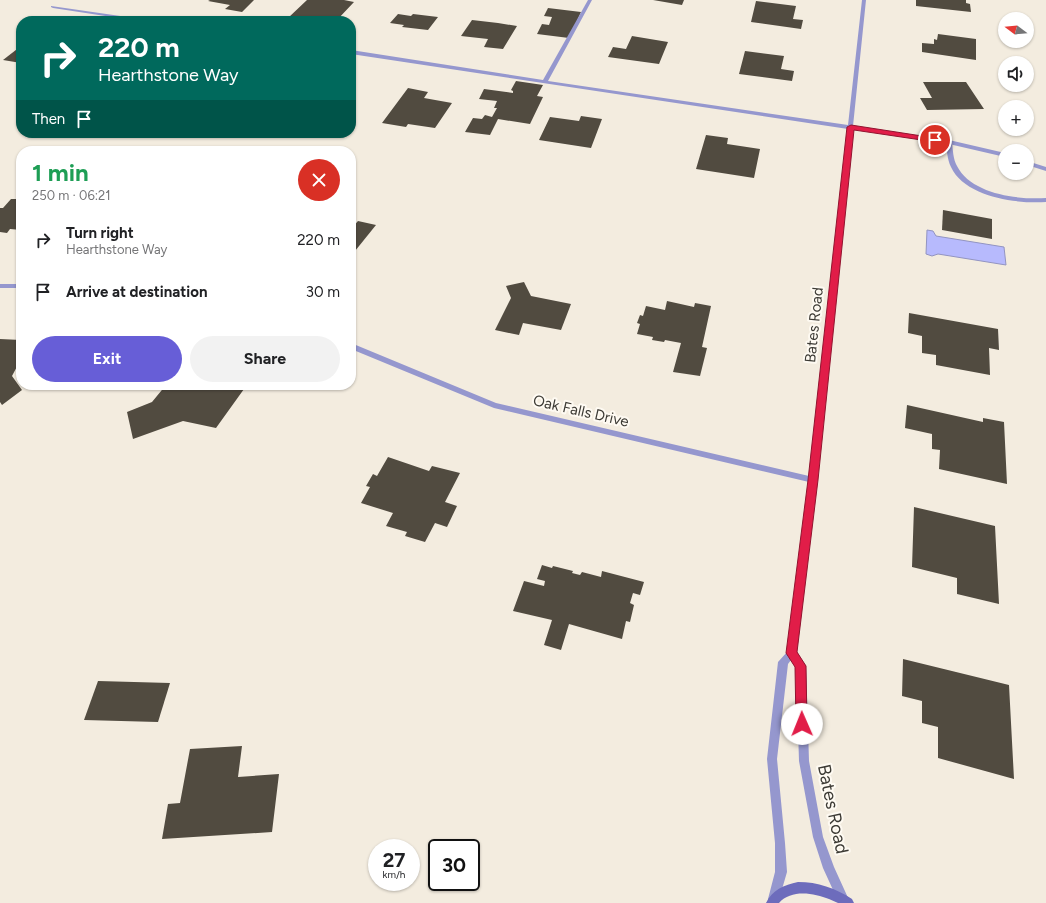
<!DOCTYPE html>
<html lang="en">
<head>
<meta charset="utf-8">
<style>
	:root { --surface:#fff; --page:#f2f2f2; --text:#202124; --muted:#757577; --accent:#675ed7 }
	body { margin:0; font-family:Figtree,sans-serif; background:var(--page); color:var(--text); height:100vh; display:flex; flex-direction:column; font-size:15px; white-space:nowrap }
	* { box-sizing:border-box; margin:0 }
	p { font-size:13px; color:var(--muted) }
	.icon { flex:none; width:22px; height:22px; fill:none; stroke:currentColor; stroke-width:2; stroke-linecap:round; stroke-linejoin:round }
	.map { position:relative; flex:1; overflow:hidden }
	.drawer { position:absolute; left:16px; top:146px; width:340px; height:244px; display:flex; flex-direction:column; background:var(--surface); border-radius:16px; box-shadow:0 1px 3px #0004 }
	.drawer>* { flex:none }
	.top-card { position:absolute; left:16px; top:16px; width:340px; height:122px; border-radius:16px; box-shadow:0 1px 3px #0004; background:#00695c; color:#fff; overflow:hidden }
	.needle { width:26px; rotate:286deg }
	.fabs { position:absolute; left:998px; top:12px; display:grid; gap:8px }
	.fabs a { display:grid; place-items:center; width:36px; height:36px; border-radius:50%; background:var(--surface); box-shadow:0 1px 3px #0004; font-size:20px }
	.speed { position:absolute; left:368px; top:839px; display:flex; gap:8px; font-size:20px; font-weight:700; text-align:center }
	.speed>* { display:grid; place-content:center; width:52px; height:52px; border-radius:50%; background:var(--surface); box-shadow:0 1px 3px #0004; line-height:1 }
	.speed small { font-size:10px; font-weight:400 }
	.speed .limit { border:2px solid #111; border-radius:6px; background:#fff; color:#111 }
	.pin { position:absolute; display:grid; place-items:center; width:34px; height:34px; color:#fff; margin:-17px; border:2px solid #fff; border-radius:50%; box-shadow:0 1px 4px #0007 }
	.me { position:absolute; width:44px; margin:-22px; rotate:359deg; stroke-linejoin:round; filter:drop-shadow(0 0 3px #0008) }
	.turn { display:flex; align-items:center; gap:14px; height:84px; padding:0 16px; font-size:18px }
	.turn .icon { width:52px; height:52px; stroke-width:2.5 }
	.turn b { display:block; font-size:28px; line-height:34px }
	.then { display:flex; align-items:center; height:38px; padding:0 16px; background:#0003; gap:8px; font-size:15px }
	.round { display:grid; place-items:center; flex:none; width:42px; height:42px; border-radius:21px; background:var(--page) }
	.head { display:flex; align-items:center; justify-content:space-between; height:68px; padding:0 16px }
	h1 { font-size:24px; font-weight:700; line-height:30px; color:#1e9e55 }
	.action { display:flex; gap:8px; margin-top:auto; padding:8px 16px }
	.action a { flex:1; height:46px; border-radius:24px; background:var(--accent); color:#fff; font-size:16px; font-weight:700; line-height:46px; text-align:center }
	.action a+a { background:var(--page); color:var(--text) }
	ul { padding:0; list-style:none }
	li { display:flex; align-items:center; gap:12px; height:52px; padding:0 16px }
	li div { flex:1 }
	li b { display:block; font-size:15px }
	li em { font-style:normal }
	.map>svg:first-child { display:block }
	.water { fill:#b7bafd; stroke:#9294c1 }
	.building { fill:#514b40 }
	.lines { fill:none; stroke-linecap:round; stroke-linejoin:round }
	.lane { fill:#9597ce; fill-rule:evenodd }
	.street { fill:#9597ce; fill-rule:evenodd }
	.secondary { fill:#6d6cbc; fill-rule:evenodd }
	.route { fill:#e11d48; stroke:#92132f }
	.labels { text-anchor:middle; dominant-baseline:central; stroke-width:4; stroke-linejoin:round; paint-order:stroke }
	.street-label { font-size:15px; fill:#3c3a34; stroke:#fefaf2 }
	.near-street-label { font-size:18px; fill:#3c3a34; stroke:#fefaf2 }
</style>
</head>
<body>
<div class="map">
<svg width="1046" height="903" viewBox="0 0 1046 903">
	<rect width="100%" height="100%" fill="#f3ecdf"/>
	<path class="water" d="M927,230L933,231L936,236L1004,247L1006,265L938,254L932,256L926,254Z"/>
	<g class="building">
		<path d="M210,0H254L242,12L225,9L230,5L208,1Z"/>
		<path d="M307,0H344L354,2L337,20L313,16L307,21L288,18Z"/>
		<path d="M653,0H684L682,5Z"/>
		<path d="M916,0H966V3L970,4L971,12L916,6Z"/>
		<path d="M756,1L796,6L793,19L803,20L801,29L751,22Z"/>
		<path d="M548,8L581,12L569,38L537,34L542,24L549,25L552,17L544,16Z"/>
		<path d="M398,14L411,16L413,14L438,17L428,30L402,27L404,25L390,23Z"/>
		<path d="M472,20L498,23L517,26L503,49L484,47L488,39L461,36Z"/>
		<path d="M938,34L976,39V60L922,52V43L934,44V39L937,40Z"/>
		<path d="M632,36L668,42L659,64L608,57L613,47L626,49Z"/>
		<path d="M21,46V63L3,60Z"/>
		<path d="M745,51L784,56L781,69L794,71L792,81L739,74Z"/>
		<path d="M516,81L543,85L537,96L543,97L530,124L498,119L490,135L465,132L473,118L482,119L485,115L492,117L497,108H494L497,101L479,99L484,89L513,93V91L511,90Z"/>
		<path d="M923,82H966L984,109L927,110L920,98H932Z"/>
		<path d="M408,88L428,92L424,98L452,103L435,128L408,124L406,127L382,123Z"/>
		<path d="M581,116L602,119L591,148L539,140L550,117L579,121Z"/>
		<path d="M706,135L728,138L727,144L760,149L754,178L696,169Z"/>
		<path d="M11,199H21V230L10,229L7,233L0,232V208H3Z"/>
		<path d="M943,210L992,219V239L942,230Z"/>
		<path d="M358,221L376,225L351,256V229Z"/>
		<path d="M524,282L531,296L571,304L561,330L523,323L519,335L495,330L511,298L506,286Z"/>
		<path d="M667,301L694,307L695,303L711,306L702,347L707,348L700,376L673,372L681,343L665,340L664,342L652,340L653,337L637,334L640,324L637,323L640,315L643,316L646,306L665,310Z"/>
		<path d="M909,313L998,329L999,350L989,348L990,375L936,365V355L922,353V336L908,333Z"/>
		<path d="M0,339L21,340V359L12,376L22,390L2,405L0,402Z"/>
		<path d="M166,385H203L222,390L225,385H228L244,389L216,428L183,421L133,439L127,412L152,402Z"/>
		<path d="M907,405L983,422V418L1004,422L1007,484L939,469L940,450L932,449V434L905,428Z"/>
		<path d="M388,457L429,471L432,466L460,473L445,502L457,506L447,527L435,523L425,542L405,536L407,532L386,526L393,513L361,503L370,487L366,486L373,474L377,476Z"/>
		<path d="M914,507L995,526L999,604L957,594V578L912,567Z"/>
		<path d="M542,565L552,568L553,566L573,571L572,573L580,575L582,572L601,577L602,571L644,582L640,595L633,593L630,603L634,605L630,622L626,621L622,639L569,624L561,650L544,645L552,620L513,611L524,581L544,586L545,581L537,579Z"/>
		<path d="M903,659L1009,685L1014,779L938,758V727L922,723V701L902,696Z"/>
		<path d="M98,681L170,683L158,722L84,720Z"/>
		<path d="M242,746L238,777L279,774L272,832L162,839L168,804L180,803L190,749Z"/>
	</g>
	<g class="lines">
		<path class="lane" d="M949,140L952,142C953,150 953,159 957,166C971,194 1018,200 1046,198V202C1016,204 965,197 951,167C947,159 947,150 946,142Z"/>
		<g class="street">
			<path d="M588,0H592L548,81L848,125L862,0H866L853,126L949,140L1005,153V157L949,144L853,129L817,480L797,652L806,666L809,761L823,837L834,867L849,900L847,903H839L823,868L813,837L799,761L796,667L791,660L788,664L777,759L785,843L787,872L778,903H770L768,899L775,872V843L767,759L778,662L788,651L809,482L494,408L351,349V343L496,403L809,476L848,129L351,54V50L543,80Z"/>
			<path d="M51,6L148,20L150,21H138L53,8L51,7Z"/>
			<path d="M1027,161L1046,167V171L1027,165Z"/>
			<rect x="0" y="284" width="21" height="4"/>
		</g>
		<path class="secondary" d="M798,882C818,882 835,888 852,899L854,903C849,903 842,903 838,903C835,902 832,900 829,899C814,893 791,889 779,903H766C772,890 784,885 798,882Z"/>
	</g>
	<path class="route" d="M851,125L935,138L938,140L935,142L854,130L818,480L797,652L806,666L807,724L806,728L802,730L797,728L796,724L795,667L786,653L808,480L847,127Z"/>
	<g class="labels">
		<g class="street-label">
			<text transform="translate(814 325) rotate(-84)">Bates Road</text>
			<text transform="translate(581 411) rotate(13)">Oak Falls Drive</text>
		</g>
		<g class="near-street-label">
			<text transform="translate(833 809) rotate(78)">Bates Road</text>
		</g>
	</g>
</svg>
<div class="fabs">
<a><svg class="needle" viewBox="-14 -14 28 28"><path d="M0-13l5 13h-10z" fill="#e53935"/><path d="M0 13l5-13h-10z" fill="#757577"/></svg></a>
<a><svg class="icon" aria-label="sound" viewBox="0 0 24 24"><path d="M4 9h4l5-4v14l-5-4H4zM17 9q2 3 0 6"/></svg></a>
<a>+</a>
<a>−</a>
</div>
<div class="speed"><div>27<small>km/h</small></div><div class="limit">30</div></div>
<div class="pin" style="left:935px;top:140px;background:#d93025"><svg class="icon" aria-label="arrive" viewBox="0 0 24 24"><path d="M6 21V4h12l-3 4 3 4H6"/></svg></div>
<svg class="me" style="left:802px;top:724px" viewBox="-20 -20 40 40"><circle r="19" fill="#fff"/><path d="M0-13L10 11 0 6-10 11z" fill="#e11d48"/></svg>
<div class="top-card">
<div class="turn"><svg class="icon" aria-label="right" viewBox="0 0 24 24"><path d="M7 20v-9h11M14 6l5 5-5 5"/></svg><div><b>220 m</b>Hearthstone Way</div></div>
<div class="then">Then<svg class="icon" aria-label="arrive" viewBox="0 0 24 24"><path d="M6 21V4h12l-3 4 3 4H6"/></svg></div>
</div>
<section class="drawer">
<div class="head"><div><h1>1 min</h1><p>250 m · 06:21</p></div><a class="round" style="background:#d93025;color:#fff"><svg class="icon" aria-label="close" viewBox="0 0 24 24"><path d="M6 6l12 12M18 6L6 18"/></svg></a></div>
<ul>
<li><svg class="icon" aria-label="right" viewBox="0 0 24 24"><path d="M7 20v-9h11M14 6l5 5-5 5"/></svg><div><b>Turn right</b><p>Hearthstone Way</p></div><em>220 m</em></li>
<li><svg class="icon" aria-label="arrive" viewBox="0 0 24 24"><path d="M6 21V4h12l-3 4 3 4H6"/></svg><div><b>Arrive at destination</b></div><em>30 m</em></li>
</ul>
<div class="action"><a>Exit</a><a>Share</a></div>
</section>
</div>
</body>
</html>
